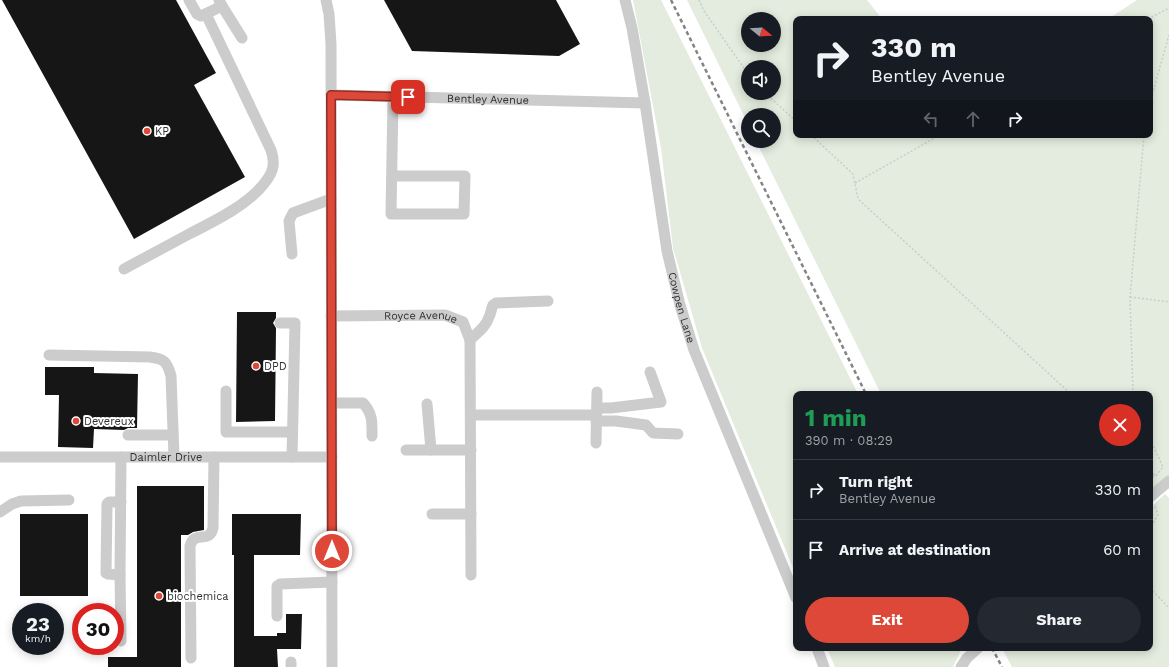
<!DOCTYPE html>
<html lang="en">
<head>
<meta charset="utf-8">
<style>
	:root { --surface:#171b24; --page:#242831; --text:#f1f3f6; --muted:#9ea1a6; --line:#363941; --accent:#de4839 }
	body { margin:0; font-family:"Work Sans",sans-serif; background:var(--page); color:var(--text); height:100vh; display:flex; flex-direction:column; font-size:15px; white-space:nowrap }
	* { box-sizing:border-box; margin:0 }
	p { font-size:13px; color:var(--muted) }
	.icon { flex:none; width:22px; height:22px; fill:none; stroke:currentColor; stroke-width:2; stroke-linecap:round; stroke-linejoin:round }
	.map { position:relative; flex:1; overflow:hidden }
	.side { position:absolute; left:793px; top:391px; width:360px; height:260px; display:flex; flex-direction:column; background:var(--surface); border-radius:8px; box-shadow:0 2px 10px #0003 }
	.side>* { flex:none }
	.top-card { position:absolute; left:793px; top:16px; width:360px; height:122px; border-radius:8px; box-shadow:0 2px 10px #0003; background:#171b24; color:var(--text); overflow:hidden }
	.needle { width:26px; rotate:108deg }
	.controls { position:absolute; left:741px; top:12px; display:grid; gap:8px }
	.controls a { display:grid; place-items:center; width:40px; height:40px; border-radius:50%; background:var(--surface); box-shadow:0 2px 10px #0003; font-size:20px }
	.speed { position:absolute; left:12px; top:603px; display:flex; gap:8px; font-size:20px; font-weight:700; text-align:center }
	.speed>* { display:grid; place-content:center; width:52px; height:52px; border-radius:50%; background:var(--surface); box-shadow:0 2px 10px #0003; line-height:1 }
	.speed small { font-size:10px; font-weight:400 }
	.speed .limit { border:6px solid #d22; background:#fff; color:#111 }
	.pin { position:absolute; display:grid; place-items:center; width:34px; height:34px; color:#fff; margin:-17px; border-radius:8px; box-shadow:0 2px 6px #0006 }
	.me { position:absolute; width:44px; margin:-22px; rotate:0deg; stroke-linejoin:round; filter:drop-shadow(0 0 3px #0008) }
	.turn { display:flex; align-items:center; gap:14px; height:84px; padding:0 12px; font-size:18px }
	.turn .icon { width:52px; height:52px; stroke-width:2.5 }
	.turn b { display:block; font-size:28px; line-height:34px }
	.lanes { display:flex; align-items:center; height:38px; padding:0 12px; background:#0003; justify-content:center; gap:20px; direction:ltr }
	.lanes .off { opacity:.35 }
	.round { display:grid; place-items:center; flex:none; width:42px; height:42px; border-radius:21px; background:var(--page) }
	.summary { display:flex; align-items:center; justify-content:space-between; height:68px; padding:0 12px }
	h1 { font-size:24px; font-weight:700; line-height:30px; color:#1e9e55 }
	.cta { display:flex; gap:8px; margin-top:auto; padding:8px 12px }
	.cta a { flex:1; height:46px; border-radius:24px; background:var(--accent); color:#fff; font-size:16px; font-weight:700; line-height:46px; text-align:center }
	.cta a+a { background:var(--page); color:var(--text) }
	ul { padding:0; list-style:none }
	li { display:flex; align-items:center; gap:12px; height:60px; padding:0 12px; border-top:1px solid var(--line) }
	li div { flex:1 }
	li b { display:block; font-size:15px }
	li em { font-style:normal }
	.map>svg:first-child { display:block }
	.green { fill:#e3ecde; fill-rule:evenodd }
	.building { fill:#161616 }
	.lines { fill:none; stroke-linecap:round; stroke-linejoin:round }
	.path { stroke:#ccc; stroke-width:1.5; stroke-dasharray:2 2; stroke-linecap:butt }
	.minor { stroke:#ccc; stroke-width:11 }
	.rail { stroke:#848484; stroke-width:2.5; stroke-dasharray:4 3; stroke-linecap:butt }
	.route-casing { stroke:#902f25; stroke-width:10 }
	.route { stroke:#de4839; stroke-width:7 }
	.poi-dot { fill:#de4839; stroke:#fff; stroke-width:1.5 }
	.labels { text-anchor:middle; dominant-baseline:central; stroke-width:4; stroke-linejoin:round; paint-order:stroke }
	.street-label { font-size:11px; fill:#2f2f2f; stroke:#fff }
	.poi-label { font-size:11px; fill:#2f2f2f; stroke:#fff; text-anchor:start }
</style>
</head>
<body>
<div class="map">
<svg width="1169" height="667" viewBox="0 0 1169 667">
	<rect width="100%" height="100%" fill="#fff"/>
	<g class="green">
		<path d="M633,0H661L858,394H796V575L702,348L673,248L661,148Z"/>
		<path d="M687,0H867L882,19H796V135H1150V19H1108L1137,0H1169V476L1150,491V394H881L756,141H774V115H748V124ZM748,19H774V45H748ZM748,67H774V93H748Z"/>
		<path d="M1165,494L1169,498V667H1012L1002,648H1150V508Z"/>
		<path d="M827,648H962L953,667H835Z"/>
	</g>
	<g class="building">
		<path d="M2,0H176L216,73L194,85L245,177L134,239Z"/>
		<path d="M384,0H556L580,44L559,56L412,51Z"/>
		<path d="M237,312H276V318L273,323L276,328L275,421L236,422Z"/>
		<path d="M45,367H94V373L138,374L137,428H128L124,430L94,429L93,448L58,447L59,395H45Z"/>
		<path d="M137,486H204V530L193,532L188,535H181V667H108V657H137Z"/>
		<rect x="20" y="514" width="68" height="82"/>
		<path d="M232,514H301L300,555H254V636H277V633H286V614H302L301,649H277L278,667H234V555H232Z"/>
	</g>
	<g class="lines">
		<g class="path">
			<path d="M699,0L704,11L748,74"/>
			<path d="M1148,19L1169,8"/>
			<path d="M765,93L796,121"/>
			<path d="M1150,102L1169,35"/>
			<path d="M811,135L853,174L858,199L1071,394"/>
			<path d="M855,183L940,135"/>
			<path d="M1130,297L1169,302"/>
			<path d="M1133,394L1130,297L1144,135"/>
			<path d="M1150,439L1163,467L1156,476H1150"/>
			<path d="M1150,471L1156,476"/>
			<path d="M1150,525L1153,523L1158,515L1155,506"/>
			<path d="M1150,588L1169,608"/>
		</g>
		<g class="minor">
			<path d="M189,0L197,14L201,16L222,6L219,0"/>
			<path d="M326,0L329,14L331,44L332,667"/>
			<path id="s1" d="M625,0L632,28L645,103L667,251L680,305L694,350L796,598"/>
			<path d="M222,6L242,38"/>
			<path id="s2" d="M331,95L645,103"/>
			<path d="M392,176H465L464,214H391L393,97"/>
			<path d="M292,254L289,221L293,213L331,199"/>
			<path d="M124,269C146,257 169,245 191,233C215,221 251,203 266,181C274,171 275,162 271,150L206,14"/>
			<path id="s3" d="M331,316L445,315L463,322L470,340L471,575"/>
			<path d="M280,323H295L292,457"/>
			<path d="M470,340C477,333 486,327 489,317C491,314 491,309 493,305L496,303L548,301"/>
			<path d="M49,355L150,357C164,359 167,361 171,376L174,457"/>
			<path d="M226,391V432H292"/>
			<path d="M332,403H363C373,414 372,422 372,436"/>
			<path d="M427,404L431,450"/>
			<path d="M597,408H611L661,402L650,372"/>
			<path d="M471,415H596"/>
			<path d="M596,421H616L646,425L653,433L678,434"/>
			<path d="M128,435H173"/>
			<path d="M596,443L597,392"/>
			<path d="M406,450H471"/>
			<path id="s4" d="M0,457H332"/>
			<path d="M121,457L120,575L121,641"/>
			<path d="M1150,497L1169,481"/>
			<path d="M0,512L12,504L21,501L69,500"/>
			<path d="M432,514H471"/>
			<path d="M120,575L108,574L106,573L107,504L109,502H121"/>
			<path d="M277,616V586L280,584L332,582"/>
			<path d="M817,648L824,667"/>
			<path d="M191,658L190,546C195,529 209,545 213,528L214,457"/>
			<path d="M291,667V662"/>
			<path d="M961,667L967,658L978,648"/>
		</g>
		<g class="rail">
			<path d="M671,0L866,394"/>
			<path d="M992,648L1002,667"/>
		</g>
	</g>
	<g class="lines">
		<g class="route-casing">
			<path id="route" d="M332,551L331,95L408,97"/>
		</g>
		<use href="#route" class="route"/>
	</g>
	<g class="poi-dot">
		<circle cx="147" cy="131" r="4"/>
		<circle cx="256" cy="366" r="4"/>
		<circle cx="76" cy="421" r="4"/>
		<circle cx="159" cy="596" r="4"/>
	</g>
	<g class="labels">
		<g class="street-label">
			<text stroke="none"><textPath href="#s2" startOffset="157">Bentley Avenue</textPath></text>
			<text stroke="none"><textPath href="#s1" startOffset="313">Cowpen Lane</textPath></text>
			<text stroke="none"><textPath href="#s3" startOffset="90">Royce Avenue</textPath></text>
			<text stroke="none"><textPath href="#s4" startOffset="166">Daimler Drive</textPath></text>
		</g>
		<g class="poi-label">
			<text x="155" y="131">KP</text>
			<text x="264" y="366">DPD</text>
			<text x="84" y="421">Devereux</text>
			<text x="167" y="596">biochemica</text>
		</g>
	</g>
</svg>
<div class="controls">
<a><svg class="needle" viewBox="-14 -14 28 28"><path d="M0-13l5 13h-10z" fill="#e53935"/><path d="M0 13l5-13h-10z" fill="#9ea1a6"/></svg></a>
<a><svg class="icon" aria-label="sound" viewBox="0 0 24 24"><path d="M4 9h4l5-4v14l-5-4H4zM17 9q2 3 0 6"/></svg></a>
<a><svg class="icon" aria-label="search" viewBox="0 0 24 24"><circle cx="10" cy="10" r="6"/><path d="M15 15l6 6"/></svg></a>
</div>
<div class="speed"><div>23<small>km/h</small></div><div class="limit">30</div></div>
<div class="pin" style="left:408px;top:97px;background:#d93025"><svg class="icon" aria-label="arrive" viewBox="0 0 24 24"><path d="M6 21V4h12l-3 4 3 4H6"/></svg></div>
<svg class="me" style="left:332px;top:551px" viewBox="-20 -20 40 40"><circle r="17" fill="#de4839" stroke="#fff" stroke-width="3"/><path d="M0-11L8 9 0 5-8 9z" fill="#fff"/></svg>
<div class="top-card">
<div class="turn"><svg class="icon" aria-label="right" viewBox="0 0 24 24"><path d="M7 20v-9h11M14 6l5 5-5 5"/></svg><div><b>330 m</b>Bentley Avenue</div></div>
<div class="lanes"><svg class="icon off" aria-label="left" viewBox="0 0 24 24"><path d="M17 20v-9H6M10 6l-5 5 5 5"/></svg><svg class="icon off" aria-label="ahead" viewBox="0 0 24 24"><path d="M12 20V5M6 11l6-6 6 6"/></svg><svg class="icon" aria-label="right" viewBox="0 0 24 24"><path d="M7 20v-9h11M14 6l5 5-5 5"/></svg></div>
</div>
<section class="side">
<div class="summary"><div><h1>1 min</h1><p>390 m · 08:29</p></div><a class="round" style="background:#d93025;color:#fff"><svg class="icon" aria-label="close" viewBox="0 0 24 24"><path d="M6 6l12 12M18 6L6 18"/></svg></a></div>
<ul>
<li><svg class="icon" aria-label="right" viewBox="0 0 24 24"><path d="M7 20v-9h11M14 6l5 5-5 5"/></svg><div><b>Turn right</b><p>Bentley Avenue</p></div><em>330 m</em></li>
<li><svg class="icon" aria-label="arrive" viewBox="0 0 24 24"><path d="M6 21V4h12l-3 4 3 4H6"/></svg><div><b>Arrive at destination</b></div><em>60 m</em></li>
</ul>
<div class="cta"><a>Exit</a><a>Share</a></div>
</section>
</div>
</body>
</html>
